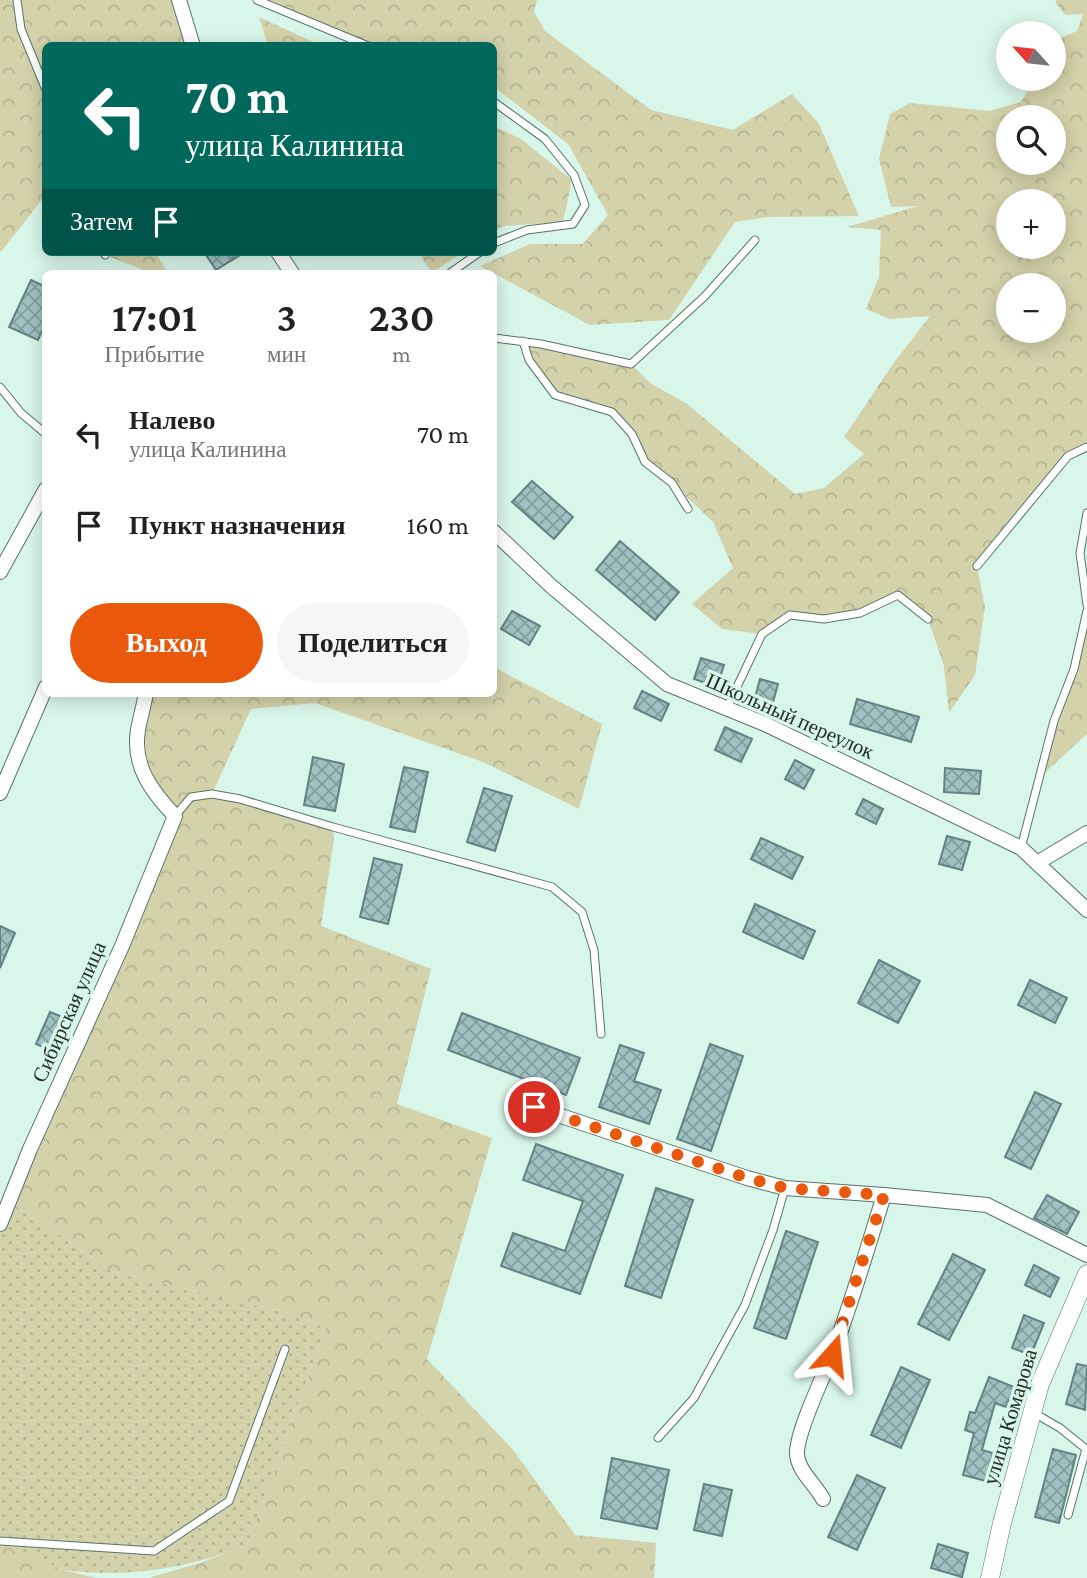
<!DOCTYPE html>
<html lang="ru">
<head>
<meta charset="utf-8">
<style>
	:root { --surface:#fff; --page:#f6f6f6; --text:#202124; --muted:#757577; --accent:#ea580c }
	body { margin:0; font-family:"Crimson Pro",serif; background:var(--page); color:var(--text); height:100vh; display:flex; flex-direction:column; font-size:26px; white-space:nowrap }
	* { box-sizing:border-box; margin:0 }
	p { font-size:23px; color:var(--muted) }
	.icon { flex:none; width:38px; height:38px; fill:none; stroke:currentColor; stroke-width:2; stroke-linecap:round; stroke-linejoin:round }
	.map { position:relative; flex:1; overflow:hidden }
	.panel { position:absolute; left:42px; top:270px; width:455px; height:427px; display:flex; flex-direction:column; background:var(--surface); border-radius:10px; box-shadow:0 4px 18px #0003 }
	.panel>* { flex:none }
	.guide { position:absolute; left:42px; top:42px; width:455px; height:214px; border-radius:10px; box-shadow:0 4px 18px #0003; background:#00695c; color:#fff; overflow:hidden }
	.needle { width:46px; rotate:297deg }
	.controls { position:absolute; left:996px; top:21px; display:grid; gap:14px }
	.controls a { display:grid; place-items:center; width:70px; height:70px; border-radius:50%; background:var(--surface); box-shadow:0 4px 18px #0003; font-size:35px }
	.pin { position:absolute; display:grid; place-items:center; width:60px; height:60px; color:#fff; margin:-30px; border:4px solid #fff; border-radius:50%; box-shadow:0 2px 7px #0007 }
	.me { position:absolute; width:77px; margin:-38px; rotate:18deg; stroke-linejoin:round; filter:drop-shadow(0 0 5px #0008) }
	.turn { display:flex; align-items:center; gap:24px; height:147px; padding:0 28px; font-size:32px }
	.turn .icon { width:91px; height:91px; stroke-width:2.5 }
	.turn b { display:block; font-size:49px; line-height:60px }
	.then { display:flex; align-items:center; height:66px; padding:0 28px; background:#0003; gap:14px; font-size:26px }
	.eta { display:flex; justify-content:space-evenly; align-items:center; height:119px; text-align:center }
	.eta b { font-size:42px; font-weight:600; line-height:49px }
	.action { display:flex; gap:14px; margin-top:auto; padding:14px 28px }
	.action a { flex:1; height:80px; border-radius:42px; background:var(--accent); color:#fff; font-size:28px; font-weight:600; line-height:80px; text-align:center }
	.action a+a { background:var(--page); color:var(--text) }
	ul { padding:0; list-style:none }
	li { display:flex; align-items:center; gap:21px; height:91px; padding:0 28px }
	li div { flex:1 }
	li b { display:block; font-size:26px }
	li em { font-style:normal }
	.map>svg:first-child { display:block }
	.grass { fill:url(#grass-dots) }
	.forest { fill:url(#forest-crowns); fill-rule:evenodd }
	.building { fill:url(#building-cross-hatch); stroke:#638283; stroke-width:2 }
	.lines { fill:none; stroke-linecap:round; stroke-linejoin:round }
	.service-casing { stroke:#587267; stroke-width:9 }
	.minor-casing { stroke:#587267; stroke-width:16 }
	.tertiary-casing { stroke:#587267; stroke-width:19 }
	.service { stroke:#fff; stroke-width:7 }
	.minor { stroke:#fff; stroke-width:14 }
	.tertiary { stroke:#fff; stroke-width:18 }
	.route { stroke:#ea580c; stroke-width:12; stroke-dasharray:0 21.6 }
	.labels { text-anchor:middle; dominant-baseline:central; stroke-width:7; stroke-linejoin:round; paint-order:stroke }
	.street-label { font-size:21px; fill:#242f2a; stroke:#d8f6e9 }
</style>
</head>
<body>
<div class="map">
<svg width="1087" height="1578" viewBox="0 0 1087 1578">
	<defs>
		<pattern id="grass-dots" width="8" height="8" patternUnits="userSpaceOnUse" patternTransform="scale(1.75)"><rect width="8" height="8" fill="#d4d2ab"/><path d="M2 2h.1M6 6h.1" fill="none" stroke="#b6b593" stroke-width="1.8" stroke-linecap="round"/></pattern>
		<pattern id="forest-crowns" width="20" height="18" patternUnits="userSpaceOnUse" patternTransform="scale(1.75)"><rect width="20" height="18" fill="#d4d2ab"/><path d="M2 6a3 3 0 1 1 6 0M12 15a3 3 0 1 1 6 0" fill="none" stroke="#b6b593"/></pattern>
		<pattern id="building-cross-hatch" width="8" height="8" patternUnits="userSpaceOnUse" patternTransform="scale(1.75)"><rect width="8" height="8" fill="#a0c1c2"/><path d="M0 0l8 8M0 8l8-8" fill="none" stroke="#829d9e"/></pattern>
	</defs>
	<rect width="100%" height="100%" fill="#d8f6e9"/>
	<path class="grass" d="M10,1202L112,1271L289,1313L326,1328L247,1545C187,1569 129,1578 64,1570C42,1563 21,1551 0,1541V1224Z"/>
	<g class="forest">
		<path d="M0,0H179L193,45L46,46L45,196L0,253Z"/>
		<path d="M259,0H537L534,12L545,31L651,110L733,130L792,94L819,124L859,216L767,217L735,222L669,320L590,325L480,266L530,244H583L608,215L568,144L494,87V46L368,45Z"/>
		<path d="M1057,0H1087V447L1068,456L977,566L985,607L975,675L949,713L944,666L928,619L898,595L860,613L824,619L790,615L762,634L722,629L692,604L733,568L713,522L672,483L645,462L632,434L612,412L555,395L529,360L523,341L631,364L650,383L687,404L795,494L824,488L864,454L844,437L892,365L930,316L890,319L866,309L879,277L881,230L847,227L918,206L891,207L879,159L890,114L910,103L989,111L1021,102L1034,79H1054V41L1077,31L1083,14L1065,15L1055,2ZM1008,117H1054V163H1008ZM1008,201H1054V247H1008ZM1008,285H1054V331H1008Z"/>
		<path d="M259,17L320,45H268Z"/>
		<path d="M494,126L521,139L572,180L563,222L503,226L494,232Z"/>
		<path d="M104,252H155L168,273H151L105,255Z"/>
		<path d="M418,252H463L432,273Z"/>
		<path d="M1087,611V734L1040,777L1074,669Z"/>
		<path d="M494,667L602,724L579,809L483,762L315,703L251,709L212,794L333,827L334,839L321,926L431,969L397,1104L492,1138L427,1359L514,1451L575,1535L656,1543L654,1578H148L200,1563L247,1545L326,1328L289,1313L112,1271L10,1202L175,817L138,763L146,693H494Z"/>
		<path d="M0,1541L63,1570L97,1578H0Z"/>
	</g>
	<g class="building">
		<path d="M204,252H245L216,270Z"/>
		<path d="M31,280L46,287V322L38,340L9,327Z"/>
		<path d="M532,481L573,517L554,539L512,502Z"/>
		<path d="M620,541L679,592L655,620L596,570Z"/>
		<path d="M512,611L540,626L529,645L501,629Z"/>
		<path d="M701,658L724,665L717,687L694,679Z"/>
		<path d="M760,679L778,684L772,706L754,701Z"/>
		<path d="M642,691L669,704L661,721L634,708Z"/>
		<path d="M857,699L919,717L911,742L850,724Z"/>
		<path d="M725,727L752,739L741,762L715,750Z"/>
		<path d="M313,757L344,764L335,811L304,805Z"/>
		<path d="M795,760L814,770L804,789L785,779Z"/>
		<path d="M404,767L428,772L415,832L390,827Z"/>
		<path d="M945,768L981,771L979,794L944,792Z"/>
		<path d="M484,788L512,796L495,851L467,842Z"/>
		<path d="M863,799L883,809L876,824L856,814Z"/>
		<path d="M947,836L970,842L962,870L939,864Z"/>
		<path d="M761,838L803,857L792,879L751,859Z"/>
		<path d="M374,858L402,865L388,924L360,917Z"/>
		<path d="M755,904L815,931L803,959L743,932Z"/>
		<path d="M0,926L15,933L0,968Z"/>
		<path d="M879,960L920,981L898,1023L858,1003Z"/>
		<path d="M1030,980L1067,998L1055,1023L1018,1005Z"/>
		<path d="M50,1012L70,1020L57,1053L36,1044Z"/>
		<path d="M462,1013L580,1058L566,1095L448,1050Z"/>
		<path d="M710,1044L743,1056L711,1151L677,1139Z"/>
		<path d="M620,1045L644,1053L634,1081L661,1090L649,1124L599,1107Z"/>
		<path d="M1035,1092L1061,1104L1031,1169L1005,1157Z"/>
		<path d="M536,1144L623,1175L580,1294L501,1266L513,1233L565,1251L583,1201L523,1180Z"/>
		<path d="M656,1188L693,1200L661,1298L625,1286Z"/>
		<path d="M1047,1195L1079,1212L1067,1234L1034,1218Z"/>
		<path d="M786,1231L818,1242L786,1339L754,1328Z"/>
		<path d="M953,1254L985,1270L949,1340L918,1324Z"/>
		<path d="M1034,1265L1059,1278L1050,1297L1025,1285Z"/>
		<path d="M1024,1315L1044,1323L1031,1355L1012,1348Z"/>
		<path d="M1077,1364L1087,1366L1085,1410L1066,1404Z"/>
		<path d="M901,1367L930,1380L901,1448L871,1435Z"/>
		<path d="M989,1377L1014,1387L1006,1407L995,1403L982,1450L993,1453L986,1481L963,1475L974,1433L965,1430L970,1412L975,1413Z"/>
		<path d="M1053,1449L1076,1455L1059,1523L1035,1517Z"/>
		<path d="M612,1458L669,1470L657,1529L601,1518Z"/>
		<path d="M857,1475L885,1488L857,1550L828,1537Z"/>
		<path d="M704,1484L732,1490L722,1536L694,1530Z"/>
		<path d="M938,1544L968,1553L962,1577L931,1568Z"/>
	</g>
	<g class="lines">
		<g class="service-casing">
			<g id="service">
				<path d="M17,0L21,29L46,90"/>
				<path d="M257,0L368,46"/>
				<path d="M494,102L545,139L574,175L585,205L573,224L527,230L494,243"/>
				<path d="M104,252L105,255"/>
				<path d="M450,273L480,252"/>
				<path d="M494,338L541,344L631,364L705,296L755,240"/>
				<path d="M523,341L529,360L555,395L612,412L632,434L645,462L672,483L688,509"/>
				<path d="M0,387L21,413L46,434"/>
				<path d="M1087,513L1080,553L1087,605"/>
				<path d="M977,566L1068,456L1087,447"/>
				<path d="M727,708L762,634L790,615L824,619L860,613L898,595L928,619"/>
				<path d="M175,816L191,797L212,794L240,799L333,827L552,887L582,912L594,950L601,1034"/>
				<path d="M1021,848L1054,721L1074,669L1087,611"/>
				<path d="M1034,1413L1060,1428L1086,1449L1068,1515"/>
				<path d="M658,1438L694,1398L745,1305L773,1230L785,1188"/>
				<path d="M0,1541L154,1551L229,1501L285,1349"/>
			</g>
		</g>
		<g class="minor-casing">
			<g id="minor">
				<path d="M179,0L193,46"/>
				<path d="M278,252L292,273"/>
				<path d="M494,532L551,586L667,684L765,724L1021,848L1087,910"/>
				<path d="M0,572L46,489"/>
				<path d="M0,793L46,687"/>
				<path d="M1037,863L1087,833"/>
				<path d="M534,1107L747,1178L785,1188L884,1195C867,1250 851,1305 831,1358C822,1379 796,1434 797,1454C798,1471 815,1484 823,1499"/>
				<path d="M884,1195L987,1205L1087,1255"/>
				<path d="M0,1224L30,1149L122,946L175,816C152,792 132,766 138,730C140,718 144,705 146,693"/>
			</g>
		</g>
		<g class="tertiary-casing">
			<path id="tertiary" d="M990,1578L1002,1523L1040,1384L1087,1274"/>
		</g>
		<use href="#service" class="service"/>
		<use href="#minor" class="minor"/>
		<use href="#tertiary" class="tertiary"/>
	</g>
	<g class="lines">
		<path class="route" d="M534,1107L747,1178L785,1188L884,1195L832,1355"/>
	</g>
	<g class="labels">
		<g class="street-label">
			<text transform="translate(790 716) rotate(24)">Школьный переулок</text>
			<text transform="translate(69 1012) rotate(-66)">Сибирская улица</text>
			<text transform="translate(1010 1417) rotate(-73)">улица Комарова</text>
		</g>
	</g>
</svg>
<div class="controls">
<a><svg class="needle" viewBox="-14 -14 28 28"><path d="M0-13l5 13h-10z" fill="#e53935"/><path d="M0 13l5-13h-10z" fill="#757577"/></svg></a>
<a><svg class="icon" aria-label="search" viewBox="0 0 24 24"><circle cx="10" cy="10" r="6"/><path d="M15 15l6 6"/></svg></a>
<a>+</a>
<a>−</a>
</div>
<div class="pin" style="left:534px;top:1107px;background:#d93025"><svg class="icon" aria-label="arrive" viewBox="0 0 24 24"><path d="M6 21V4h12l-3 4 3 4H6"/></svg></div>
<svg class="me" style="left:832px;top:1355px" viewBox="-20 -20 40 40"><path d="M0-17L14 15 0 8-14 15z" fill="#ea580c" stroke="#fff" stroke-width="4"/></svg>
<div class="guide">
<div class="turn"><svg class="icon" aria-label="left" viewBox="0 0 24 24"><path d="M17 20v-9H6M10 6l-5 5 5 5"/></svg><div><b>70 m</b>улица Калинина</div></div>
<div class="then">Затем<svg class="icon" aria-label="arrive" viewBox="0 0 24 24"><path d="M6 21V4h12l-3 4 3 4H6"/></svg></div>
</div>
<section class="panel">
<div class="eta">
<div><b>17:01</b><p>Прибытие</p></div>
<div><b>3</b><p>мин</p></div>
<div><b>230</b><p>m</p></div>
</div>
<ul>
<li><svg class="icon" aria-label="left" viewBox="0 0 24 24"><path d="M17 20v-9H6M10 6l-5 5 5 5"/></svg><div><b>Налево</b><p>улица Калинина</p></div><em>70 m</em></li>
<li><svg class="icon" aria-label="arrive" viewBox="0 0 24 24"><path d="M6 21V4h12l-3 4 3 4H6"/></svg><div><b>Пункт назначения</b></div><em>160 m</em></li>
</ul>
<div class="action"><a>Выход</a><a>Поделиться</a></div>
</section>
</div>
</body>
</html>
